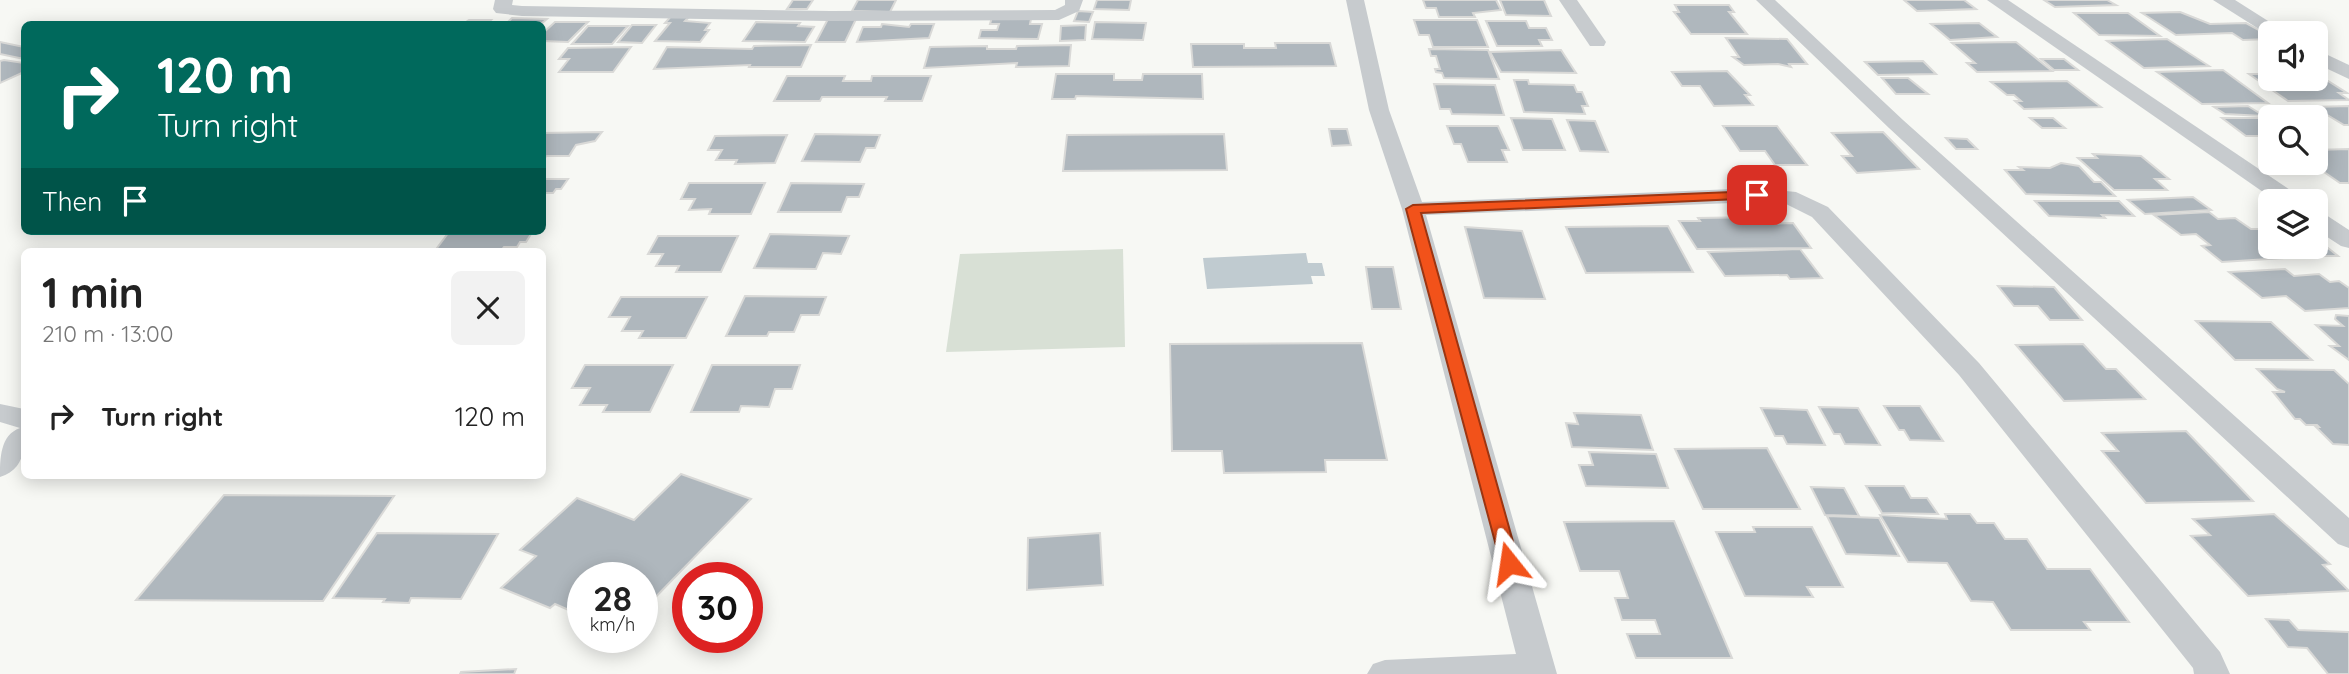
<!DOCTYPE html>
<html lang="en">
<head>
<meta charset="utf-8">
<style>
	:root { --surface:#fff; --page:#f2f2f2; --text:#222; --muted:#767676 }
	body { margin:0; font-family:Quicksand,sans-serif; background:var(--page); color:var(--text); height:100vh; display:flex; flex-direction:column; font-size:26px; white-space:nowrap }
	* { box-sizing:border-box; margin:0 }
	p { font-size:23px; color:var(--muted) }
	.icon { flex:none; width:38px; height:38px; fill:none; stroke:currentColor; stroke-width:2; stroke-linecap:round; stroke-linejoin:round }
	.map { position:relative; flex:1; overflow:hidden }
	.details { position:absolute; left:21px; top:248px; width:525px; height:231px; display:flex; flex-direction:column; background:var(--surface); border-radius:10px; box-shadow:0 4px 18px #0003 }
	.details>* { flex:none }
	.top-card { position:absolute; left:21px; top:21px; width:525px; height:214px; border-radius:10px; box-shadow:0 4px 18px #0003; background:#00695c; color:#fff; overflow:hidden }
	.controls { position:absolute; left:2258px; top:21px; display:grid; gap:14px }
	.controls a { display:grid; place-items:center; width:70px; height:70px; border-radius:10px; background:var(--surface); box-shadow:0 4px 18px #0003; font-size:35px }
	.speed { position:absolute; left:567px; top:562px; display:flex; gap:14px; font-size:35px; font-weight:700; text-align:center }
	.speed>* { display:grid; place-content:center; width:91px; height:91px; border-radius:50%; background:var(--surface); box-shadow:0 4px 18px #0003; line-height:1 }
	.speed small { font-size:18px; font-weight:400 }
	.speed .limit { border:10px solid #d22; background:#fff; color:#111 }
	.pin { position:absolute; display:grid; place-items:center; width:60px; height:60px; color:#fff; margin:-30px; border-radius:14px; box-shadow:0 4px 10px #0006 }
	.me { position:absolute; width:77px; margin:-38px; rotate:345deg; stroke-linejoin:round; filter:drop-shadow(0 0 5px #0008) }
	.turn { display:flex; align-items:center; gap:24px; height:147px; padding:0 21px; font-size:32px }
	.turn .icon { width:91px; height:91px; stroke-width:2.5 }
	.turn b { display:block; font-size:49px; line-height:60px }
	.then { display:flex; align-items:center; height:66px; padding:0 21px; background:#0003; gap:14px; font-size:26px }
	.round { display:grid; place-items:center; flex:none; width:74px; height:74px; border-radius:10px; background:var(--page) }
	.summary { display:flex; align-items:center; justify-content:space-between; height:119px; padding:0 21px }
	h1 { font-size:42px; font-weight:700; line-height:52px }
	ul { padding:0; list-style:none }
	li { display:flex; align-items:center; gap:21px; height:98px; padding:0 21px }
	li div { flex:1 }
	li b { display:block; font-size:26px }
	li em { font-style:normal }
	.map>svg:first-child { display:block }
	.green { fill:#d8e0d5 }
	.water { fill:#c0cbd0 }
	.building { fill:#afb7bd; stroke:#d9d9d7; stroke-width:2 }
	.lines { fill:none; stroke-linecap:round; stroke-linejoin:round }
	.minor { fill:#c7cbce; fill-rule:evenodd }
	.route { fill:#f2521a; stroke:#9d3511; stroke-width:2 }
</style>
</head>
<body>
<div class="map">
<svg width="2349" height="674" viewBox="0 0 2349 674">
	<rect width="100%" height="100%" fill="#f7f8f4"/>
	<path class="green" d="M1123,249L1125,347L946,352L960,254Z"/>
	<path class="water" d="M1306,253L1308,263H1322L1325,276H1311L1313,284L1207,289L1203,258Z"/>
	<g class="building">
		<path d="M793,0H813L807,9H787Z"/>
		<path d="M858,0H896L890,12L852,11Z"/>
		<path d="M1097,0H1131L1129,10L1094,9Z"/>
		<path d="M1423,0H1496L1501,10L1473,13L1475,17H1439L1436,8H1426Z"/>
		<path d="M1500,0H1544L1551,16L1506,15Z"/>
		<path d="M1904,0H1964L1976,9L1917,11Z"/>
		<path d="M2044,0H2107L2116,5L2055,7Z"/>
		<path d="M1675,5H1729L1734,12H1729L1747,34H1691L1674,12H1679Z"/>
		<path d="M1078,11L1093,12L1089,22L1074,21Z"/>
		<path d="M2180,12L2210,24L2246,23L2270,36V39L2243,40L2232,33L2176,35L2142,13Z"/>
		<path d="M2074,13H2128L2160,36L2099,35Z"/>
		<path d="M673,14L691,15L685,21L710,23L705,30H709L700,42L655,41L670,23H665Z"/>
		<path d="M829,17H857L845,42H816Z"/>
		<path d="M992,17L1031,19L1030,24H1042L1038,39L979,38L981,30H997L999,24H990Z"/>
		<path d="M512,18L547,19L541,24H506Z"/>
		<path d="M469,20H491L487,24H499H463Z"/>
		<path d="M1414,20H1477L1488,47H1433L1429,35H1419Z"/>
		<path d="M1486,21H1526L1529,28H1546L1552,40H1539L1542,46H1497Z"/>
		<path d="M555,22H588L568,42L542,41V34Z"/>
		<path d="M756,22L800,23L798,26L814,27L805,42L743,41Z"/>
		<path d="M1095,22L1146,23L1143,40L1092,39Z"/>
		<path d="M1979,23L1997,37L1950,40L1931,24Z"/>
		<path d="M882,24L909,27L911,24H934L929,38L857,42L863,27H881Z"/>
		<path d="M632,25H656L642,43L618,42Z"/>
		<path d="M1086,25L1085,40L1060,41L1061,26Z"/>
		<path d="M588,26H628L612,44H572Z"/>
		<path d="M1726,38L1787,39L1807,64H1789L1791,67L1778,64L1744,65L1733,57H1739Z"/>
		<path d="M2167,39L2209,66L2144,68L2107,41Z"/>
		<path d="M0,42L24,47V59L0,54Z"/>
		<path d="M2016,42L2052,71L1977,72L1967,63H1975L1952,43Z"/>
		<path d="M1275,43H1330L1336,66L1193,67L1191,44H1244V48H1276Z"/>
		<path d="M811,45L801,67H749L750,65L654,69L667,47L752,49L754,46Z"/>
		<path d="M1071,45L1069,66L1016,67L1017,63L924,68L930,47L987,46V49H1016L1017,46Z"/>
		<path d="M631,47L613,72H559L569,59H559L568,48Z"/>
		<path d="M1429,49L1488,50L1499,79L1444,78L1442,73L1436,72L1435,69H1440L1436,56H1431Z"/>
		<path d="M1561,50L1576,73L1501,72L1490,52Z"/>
		<path d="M2041,59H2064L2078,70H2054Z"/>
		<path d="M4,60L24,63V72L0,83V61Z"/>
		<path d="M1923,61L1936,74L1878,75L1865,62Z"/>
		<path d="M2223,70L2268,103L2202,104L2157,72Z"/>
		<path d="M1727,71L1750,95H1745L1753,105L1714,106L1700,86H1682L1672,72Z"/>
		<path d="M1056,74H1114V80H1142L1143,74H1202L1203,99L1076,96L1075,99H1052Z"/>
		<path d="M2249,74H2270V79L2315,78L2328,81L2347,93H2339L2349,100L2288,101Z"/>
		<path d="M787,76H845L843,81H871L872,76H931L922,101H885L887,97H822L820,101H774Z"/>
		<path d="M1882,78H1908L1928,94H1896Z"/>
		<path d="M1514,80H1528L1529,84L1574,85L1577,92H1582L1588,106H1582L1585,114L1524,112Z"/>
		<path d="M2067,81L2101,107L2024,109L2015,101H2021L2014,95H2007L1991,82Z"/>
		<path d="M1434,84L1495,85L1504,115L1452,114L1450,109H1440Z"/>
		<path d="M2248,106L2264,116L2225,114L2214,107Z"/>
		<path d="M2349,106V125H2344L2314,107Z"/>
		<path d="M1511,118L1552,119L1565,150H1523Z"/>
		<path d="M2030,118H2053L2065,128H2042Z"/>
		<path d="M2222,118H2266L2270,121V136H2246Z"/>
		<path d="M1567,120L1595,121L1608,152L1580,151Z"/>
		<path d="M1447,126H1498L1509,150H1502L1507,162H1468L1461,144H1454Z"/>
		<path d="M1723,126H1777L1807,165H1775L1765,151H1740Z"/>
		<path d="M1329,129H1347L1351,145L1332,146Z"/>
		<path d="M602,132L595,141L576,145L569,156H547L542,159V133Z"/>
		<path d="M1883,132L1919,169L1857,173L1842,156H1852L1832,133Z"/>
		<path d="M815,134L880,135L875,148H866L860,162L802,161Z"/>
		<path d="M1224,134L1227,170L1063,171L1067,135Z"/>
		<path d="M787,135L775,163L735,164L737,160H716L722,150H708L715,136Z"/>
		<path d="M1946,138L1967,139L1977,149H1956Z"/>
		<path d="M2349,149V183H2340L2311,163H2315V150Z"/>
		<path d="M2093,154L2141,156L2169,179H2155L2167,190H2114L2078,158H2097Z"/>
		<path d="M2061,163L2079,166L2094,182H2101L2115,196L2026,194L2005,170H2023L2019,167L2050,168Z"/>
		<path d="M542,179H568L561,189H556L553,193H542Z"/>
		<path d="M689,183H765L751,214H709L711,209L689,210L695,199H681Z"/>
		<path d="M791,183L864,184L859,197H847L841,212H778Z"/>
		<path d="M2193,197L2211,210L2145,214L2128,200Z"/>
		<path d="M2035,201H2119L2134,216L2102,215L2105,218L2049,216Z"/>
		<path d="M2209,212L2218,219L2235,218L2251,229H2260L2270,236V247H2284L2299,257L2222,262L2202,246L2210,245L2196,234L2181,235L2154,215Z"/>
		<path d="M1759,217L1764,224L1793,223L1811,248L1697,249L1679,221H1700L1698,218Z"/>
		<path d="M1668,226L1693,272L1586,273L1566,227Z"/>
		<path d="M1465,227L1522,231L1545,299L1484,298Z"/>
		<path d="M533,231L526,242H520L517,247H504L500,252H434L449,232Z"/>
		<path d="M770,234L849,236L841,254L823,253L816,269L754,268Z"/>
		<path d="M658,236H738L721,272H676L679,266H656L663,254H648Z"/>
		<path d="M2315,244H2323L2338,256H2316L2304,247H2315Z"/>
		<path d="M1800,249L1822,278L1790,279L1787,275L1725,276L1708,252Z"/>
		<path d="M1366,267H1393L1401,309H1372Z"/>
		<path d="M2285,269L2294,276L2319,274L2330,282L2339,281L2349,288V308L2305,311L2286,296L2262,298L2229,272Z"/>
		<path d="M1998,286L2054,287L2082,320H2050L2038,306H2014Z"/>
		<path d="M745,296L826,297L819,315H801L794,332H769L767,336H726Z"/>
		<path d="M621,297H707L686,338H639L643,331H622L630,317H609Z"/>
		<path d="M2336,315L2349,316V360L2330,346H2339L2316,325L2343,326L2335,319Z"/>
		<path d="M2196,321L2271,322L2312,360H2235Z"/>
		<path d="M1362,343L1387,460H1325L1326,472L1224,473L1222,451H1172L1170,344Z"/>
		<path d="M2083,344L2106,369H2116L2145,399L2064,401L2016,345Z"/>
		<path d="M585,365H673L650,412H603L607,405H580L590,388H572Z"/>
		<path d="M712,365H800L792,389H775L769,407L741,406L739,412H691Z"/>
		<path d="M2257,369L2334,370L2349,384V445L2333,444L2316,427H2319L2317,425H2306L2300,419H2295L2273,392H2285L2277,389Z"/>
		<path d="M1884,406H1920L1943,441L1910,440L1904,430H1899Z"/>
		<path d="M1819,407L1858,408L1880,445L1845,444L1840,434H1834Z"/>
		<path d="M1761,408L1807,410L1825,445L1787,444L1783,436H1775Z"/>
		<path d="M1574,413L1641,415L1653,450L1572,447L1566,423L1578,424Z"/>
		<path d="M2186,431L2253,501L2146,503L2102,451H2118L2102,433Z"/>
		<path d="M1767,448L1800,509H1703L1675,449Z"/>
		<path d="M1589,452L1656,454L1668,488L1586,486L1579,465H1593Z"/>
		<path d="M681,474L751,499L642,611V578H583V599L571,611L555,604L550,608L501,588L536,556L520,550L577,498L634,520Z"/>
		<path d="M1866,486H1904L1911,498H1927L1938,514L1882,513Z"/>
		<path d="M1811,487L1844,488L1859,516L1825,515Z"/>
		<path d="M224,495L394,496L323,601L136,600Z"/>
		<path d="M1945,514H1970L1977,523H1994L2005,539H2027L2047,569H2090L2129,622H2084L2090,630H2011L1993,602L1971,601L1947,563L1908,562L1880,515L1947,519Z"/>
		<path d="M2274,514L2330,564L2323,565L2349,591L2248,596L2191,536L2210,535L2193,519Z"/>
		<path d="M1827,516L1879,518L1899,556L1846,554Z"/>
		<path d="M1674,521L1732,658H1636L1627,634H1660L1655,620H1622L1615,598H1628L1619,571H1580L1564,522Z"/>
		<path d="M1753,527H1812L1843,587H1807L1813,597L1745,596L1716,532H1755Z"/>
		<path d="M377,533L498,534L461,599L411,598L409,603L383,602L385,599L333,598Z"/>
		<path d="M1100,533L1103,585L1027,590L1028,538Z"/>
		<path d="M2266,619L2289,620L2298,630L2349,632V674H2328L2307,648L2288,647Z"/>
		<path d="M516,669L514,674H460L461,672Z"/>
	</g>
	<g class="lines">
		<g class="minor">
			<path d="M495,0H513L512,5L522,6L830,11L1055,10L1065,5V0H1083L1079,11L1059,20L830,21L522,16L496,13L493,9Z"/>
			<path d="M1346,0H1364L1389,110L1422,202L1757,188L1796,192L1828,207L1979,363L2220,652L2230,674H2194L2193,668L1959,375L1812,217L1784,203L1757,202L1426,215L1557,674H1367L1373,664L1385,660L1516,654L1402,209L1369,110Z"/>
			<path d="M1559,0H1577L1606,42L1604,46H1590Z"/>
			<path d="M1756,0H1775L1903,120L2349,518V548L2338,544L1889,128Z"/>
			<path d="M1987,0H2008L2299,196L2302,201H2276Z"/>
			<path d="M2213,0H2235L2287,33H2270V36Z"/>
			<path d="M2315,49L2349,65V79L2315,63Z"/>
			<path d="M2315,211L2323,213L2349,230V248L2341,246L2315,229Z"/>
			<path d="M0,404L24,409C24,435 31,468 0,477C0,459 0,435 20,428L0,422Z"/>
		</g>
	</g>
	<path class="route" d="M1757,191L1761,192V198L1421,213L1519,563L1516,568L1509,570L1502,568L1406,209L1413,205Z"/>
</svg>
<div class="controls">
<a><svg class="icon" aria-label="sound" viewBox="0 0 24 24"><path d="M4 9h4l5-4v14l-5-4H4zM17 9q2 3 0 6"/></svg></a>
<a><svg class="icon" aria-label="search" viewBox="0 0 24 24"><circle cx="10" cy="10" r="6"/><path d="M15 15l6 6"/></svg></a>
<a><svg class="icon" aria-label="layers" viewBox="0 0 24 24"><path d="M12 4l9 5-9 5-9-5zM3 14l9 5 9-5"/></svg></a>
</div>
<div class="speed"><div>28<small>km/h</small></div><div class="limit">30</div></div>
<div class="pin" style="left:1757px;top:195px;background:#d93025"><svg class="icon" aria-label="arrive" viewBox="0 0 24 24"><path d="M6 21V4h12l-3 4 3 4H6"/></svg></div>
<svg class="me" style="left:1509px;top:563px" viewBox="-20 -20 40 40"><path d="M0-17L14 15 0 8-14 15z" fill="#f2521a" stroke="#fff" stroke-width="4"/></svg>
<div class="top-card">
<div class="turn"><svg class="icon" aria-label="right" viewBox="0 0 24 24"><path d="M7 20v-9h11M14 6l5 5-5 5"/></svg><div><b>120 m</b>Turn right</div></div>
<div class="then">Then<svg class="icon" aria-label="arrive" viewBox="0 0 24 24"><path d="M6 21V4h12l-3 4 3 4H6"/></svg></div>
</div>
<section class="details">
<div class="summary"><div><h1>1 min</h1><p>210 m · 13:00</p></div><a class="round"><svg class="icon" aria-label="close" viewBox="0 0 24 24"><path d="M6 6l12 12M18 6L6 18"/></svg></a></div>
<ul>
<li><svg class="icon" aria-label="right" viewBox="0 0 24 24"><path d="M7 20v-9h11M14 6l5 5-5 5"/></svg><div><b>Turn right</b></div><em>120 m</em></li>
</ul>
</section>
</div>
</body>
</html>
